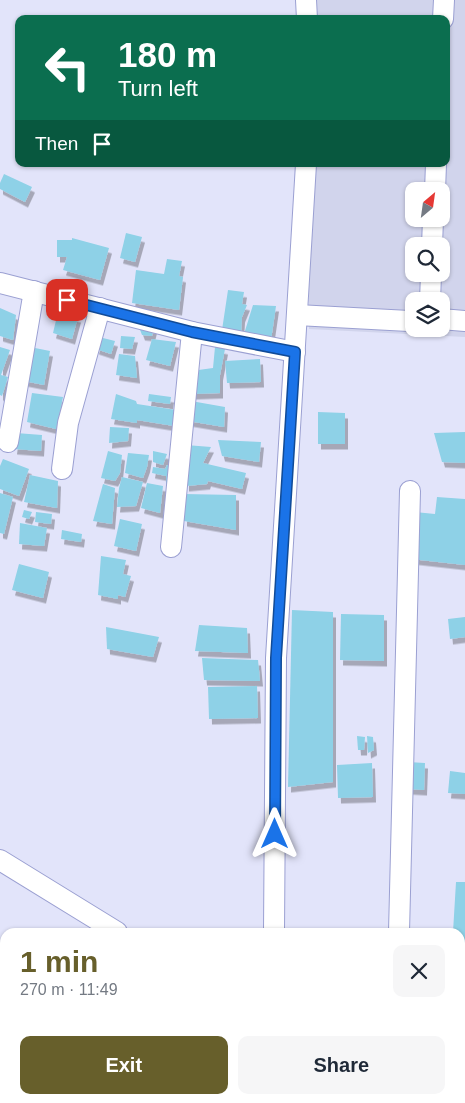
<!DOCTYPE html>
<html lang="en">
<head>
<meta charset="utf-8">
<style>
	:root { --surface:#fff; --page:#f6f6f7; --text:#1f2937; --muted:#747a83; --accent:#675f2b }
	body { margin:0; font-family:Arial,sans-serif; background:var(--page); color:var(--text); height:100vh; display:flex; flex-direction:column; font-size:19px; white-space:nowrap }
	* { box-sizing:border-box; margin:0 }
	p { font-size:16px; color:var(--muted) }
	.icon { flex:none; width:28px; height:28px; fill:none; stroke:currentColor; stroke-width:2; stroke-linecap:round; stroke-linejoin:round }
	.map { position:relative; flex:1; overflow:hidden }
	.details { position:absolute; left:0px; top:928px; width:465px; height:176px; display:flex; flex-direction:column; background:var(--surface); border-radius:15px 15px 0 0; box-shadow:0 1px 4px #0004 }
	.details>* { flex:none }
	.hud { position:absolute; left:15px; top:15px; width:435px; height:152px; border-radius:10px; box-shadow:0 1px 4px #0004; background:#0b6e4f; color:#fff; overflow:hidden }
	.needle { width:32px; rotate:29deg }
	.fabs { position:absolute; left:405px; top:182px; display:grid; gap:10px }
	.fabs a { display:grid; place-items:center; width:45px; height:45px; border-radius:10px; background:var(--surface); box-shadow:0 1px 4px #0004; font-size:25px }
	.pin { position:absolute; display:grid; place-items:center; width:42px; height:42px; color:#fff; margin:-21px; border-radius:10px; box-shadow:0 2px 8px #0006 }
	.me { position:absolute; width:55px; margin:-28px; rotate:0deg; stroke-linejoin:round; filter:drop-shadow(0 0 4px #0008) }
	.turn { display:flex; align-items:center; gap:18px; height:105px; padding:0 20px; font-size:22px }
	.turn .icon { width:65px; height:65px; stroke-width:2.5 }
	.turn b { display:block; font-size:35px; line-height:42px }
	.then { display:flex; align-items:center; height:48px; padding:0 20px; background:#0003; gap:10px; font-size:19px }
	.round { display:grid; place-items:center; flex:none; width:52px; height:52px; border-radius:10px; background:var(--page) }
	.summary { display:flex; align-items:center; justify-content:space-between; height:85px; padding:0 20px }
	h1 { font-size:30px; font-weight:700; line-height:38px; color:var(--accent) }
	.action { display:flex; gap:10px; margin-top:auto; padding:10px 20px }
	.action a { flex:1; height:58px; border-radius:10px; background:var(--accent); color:#fff; font-size:20px; font-weight:700; line-height:58px; text-align:center }
	.action a+a { background:var(--page); color:var(--text) }
	.map>svg:first-child { display:block }
	.built { fill:#d1d4ec; fill-rule:evenodd }
	.building { fill:#8ed1e7; filter:url(#shadow) }
	.lines { fill:none; stroke-linecap:round; stroke-linejoin:round }
	.minor-casing { stroke:#9ba0d2; stroke-width:22 }
	.major-casing { stroke:#fff; stroke-width:28 }
	.minor { stroke:#fff; stroke-width:20 }
	.major { stroke:#e9de95; stroke-width:25 }
	.route-casing { stroke:#114b97; stroke-width:12 }
	.route { stroke:#1a73e8; stroke-width:9 }
</style>
</head>
<body>
<div class="map">
<svg width="465" height="1103" viewBox="0 0 465 1103">
	<defs>
		<filter id="shadow"><feDropShadow dx="3" dy="5.5" stdDeviation="0" flood-color="#0004"/></filter>
	</defs>
	<rect width="100%" height="100%" fill="#e2e4fa"/>
	<path class="built" d="M306,0H465V337L309,329L308,164H446V19H306ZM414,191H441V219H414ZM414,246H441V274H414ZM414,301H441V329H414Z"/>
	<g class="building">
		<path d="M4,174L32,187L25,202L0,189V183Z"/>
		<path d="M126,233L142,237L135,262L120,258Z"/>
		<path d="M72,238L109,248L100,280L63,270L67,257H57V240H72Z"/>
		<path d="M167,259L182,261L179,276L183,277L179,310L132,303L136,270L164,274Z"/>
		<path d="M228,290L244,292L242,304L247,305L242,317L241,334L222,330Z"/>
		<path d="M253,305L276,306L271,340L244,334Z"/>
		<path d="M0,308L16,315L13,340L0,336Z"/>
		<path d="M58,312L78,317L72,339L53,333Z"/>
		<path d="M139,327L154,328L152,336L142,335Z"/>
		<path d="M121,336L135,337L132,349L120,348Z"/>
		<path d="M99,337L115,341L111,354L96,349Z"/>
		<path d="M152,339L176,342L170,366L146,360Z"/>
		<path d="M0,347L10,350L1,375L8,377L2,396L0,395Z"/>
		<path d="M30,347L50,351L44,385L24,381Z"/>
		<path d="M215,347L225,349L220,375V393L192,394L191,371L213,368Z"/>
		<path d="M119,354L135,356L137,378L116,375Z"/>
		<path d="M260,359L261,382L227,383L225,361Z"/>
		<path d="M32,393L63,397L56,429L27,422Z"/>
		<path d="M116,394L136,401L137,404L176,410L174,426L137,420V423L111,419Z"/>
		<path d="M149,394L171,397L170,404L148,401Z"/>
		<path d="M191,401L225,407L224,427L188,421Z"/>
		<path d="M318,412L345,413V444H318Z"/>
		<path d="M110,427L129,428L128,441L109,443Z"/>
		<path d="M465,432V463L442,462L434,433Z"/>
		<path d="M16,433L42,435L41,451L14,449Z"/>
		<path d="M218,440L261,442L259,462L222,456Z"/>
		<path d="M186,445L211,447L203,463L246,473L242,489L208,481L207,484L186,486Z"/>
		<path d="M108,451L122,455L120,473L115,481L101,478Z"/>
		<path d="M153,451L167,454L163,465L153,462Z"/>
		<path d="M128,453L149,455L147,467L143,478L125,473Z"/>
		<path d="M3,459L29,469L19,496L0,489V466Z"/>
		<path d="M167,465L175,468L174,482L166,485V476L152,473L153,467L165,469Z"/>
		<path d="M30,475L58,481L57,508L24,502Z"/>
		<path d="M122,477L143,482L136,506L117,507L119,488Z"/>
		<path d="M147,483L163,486L160,513L141,508Z"/>
		<path d="M103,484L115,488L112,524L93,521Z"/>
		<path d="M0,493L13,497L4,534L0,533Z"/>
		<path d="M184,494L236,495V530L184,521Z"/>
		<path d="M437,497L465,499V565L411,559L415,512L435,514Z"/>
		<path d="M24,510L32,512L29,519L22,517Z"/>
		<path d="M36,512L52,514L51,524L35,522Z"/>
		<path d="M120,519L142,524L136,551L114,546Z"/>
		<path d="M20,523L47,528L44,546L19,544Z"/>
		<path d="M62,530L82,534L81,542L61,539Z"/>
		<path d="M101,556L126,560L123,574L131,576L125,597L118,595V599L98,595Z"/>
		<path d="M19,564L49,572L43,598L12,590Z"/>
		<path d="M292,610L333,612V782L288,787Z"/>
		<path d="M341,614L384,615V661L340,660Z"/>
		<path d="M465,617V637L450,639L448,619Z"/>
		<path d="M199,625L247,628L248,653L195,651Z"/>
		<path d="M106,627L159,637L153,657L107,649Z"/>
		<path d="M202,658L258,660L260,681L204,680Z"/>
		<path d="M257,686L258,718L209,719L208,687Z"/>
		<path d="M357,736L365,737L364,750H358Z"/>
		<path d="M367,736L373,737L374,750L368,753Z"/>
		<path d="M408,762L425,763L424,790L407,789Z"/>
		<path d="M372,763L373,797L338,798L337,765Z"/>
		<path d="M450,771L465,773V794L448,793Z"/>
		<path d="M456,882H465V945H460V932H453Z"/>
		<path d="M460,981L465,982V1045H460Z"/>
		<path d="M368,1099H410L409,1103H368Z"/>
	</g>
	<g class="lines">
		<g class="minor-casing">
			<g id="minor">
				<path d="M306,0L307,19"/>
				<path d="M443,19L444,0"/>
				<path d="M435,191L436,164"/>
				<path d="M432,246L433,219"/>
				<path d="M0,283L192,332L295,352"/>
				<path d="M430,301L431,274"/>
				<path d="M297,315L409,321L414,320"/>
				<path d="M441,319L465,321"/>
				<path d="M8,442L34,291"/>
				<path d="M62,469L68,423L100,308"/>
				<path d="M171,547L192,332"/>
				<path d="M0,860L117,932"/>
				<path d="M274,932L276,658L306,164"/>
				<path d="M399,932L410,491"/>
				<path d="M16,1099L27,1103"/>
			</g>
		</g>
		<g class="major-casing">
			<g id="major">
				<path d="M460,961H465"/>
				<path d="M85,1103L89,1099"/>
			</g>
		</g>
		<use href="#minor" class="minor"/>
		<use href="#major" class="major"/>
	</g>
	<g class="lines">
		<g class="route-casing">
			<path id="route" d="M67,300L192,332L295,352L276,658L275,834"/>
		</g>
		<use href="#route" class="route"/>
	</g>
</svg>
<div class="fabs">
<a><svg class="needle" viewBox="-14 -14 28 28"><path d="M0-13l5 13h-10z" fill="#e53935"/><path d="M0 13l5-13h-10z" fill="#747a83"/></svg></a>
<a><svg class="icon" aria-label="search" viewBox="0 0 24 24"><circle cx="10" cy="10" r="6"/><path d="M15 15l6 6"/></svg></a>
<a><svg class="icon" aria-label="layers" viewBox="0 0 24 24"><path d="M12 4l9 5-9 5-9-5zM3 14l9 5 9-5"/></svg></a>
</div>
<div class="pin" style="left:67px;top:300px;background:#d93025"><svg class="icon" aria-label="arrive" viewBox="0 0 24 24"><path d="M6 21V4h12l-3 4 3 4H6"/></svg></div>
<svg class="me" style="left:275px;top:834px" viewBox="-20 -20 40 40"><path d="M0-17L14 15 0 8-14 15z" fill="#1a73e8" stroke="#fff" stroke-width="4"/></svg>
<div class="hud">
<div class="turn"><svg class="icon" aria-label="left" viewBox="0 0 24 24"><path d="M17 20v-9H6M10 6l-5 5 5 5"/></svg><div><b>180 m</b>Turn left</div></div>
<div class="then">Then<svg class="icon" aria-label="arrive" viewBox="0 0 24 24"><path d="M6 21V4h12l-3 4 3 4H6"/></svg></div>
</div>
<section class="details">
<div class="summary"><div><h1>1 min</h1><p>270 m · 11:49</p></div><a class="round"><svg class="icon" aria-label="close" viewBox="0 0 24 24"><path d="M6 6l12 12M18 6L6 18"/></svg></a></div>
<div class="action"><a>Exit</a><a>Share</a></div>
</section>
</div>
</body>
</html>
